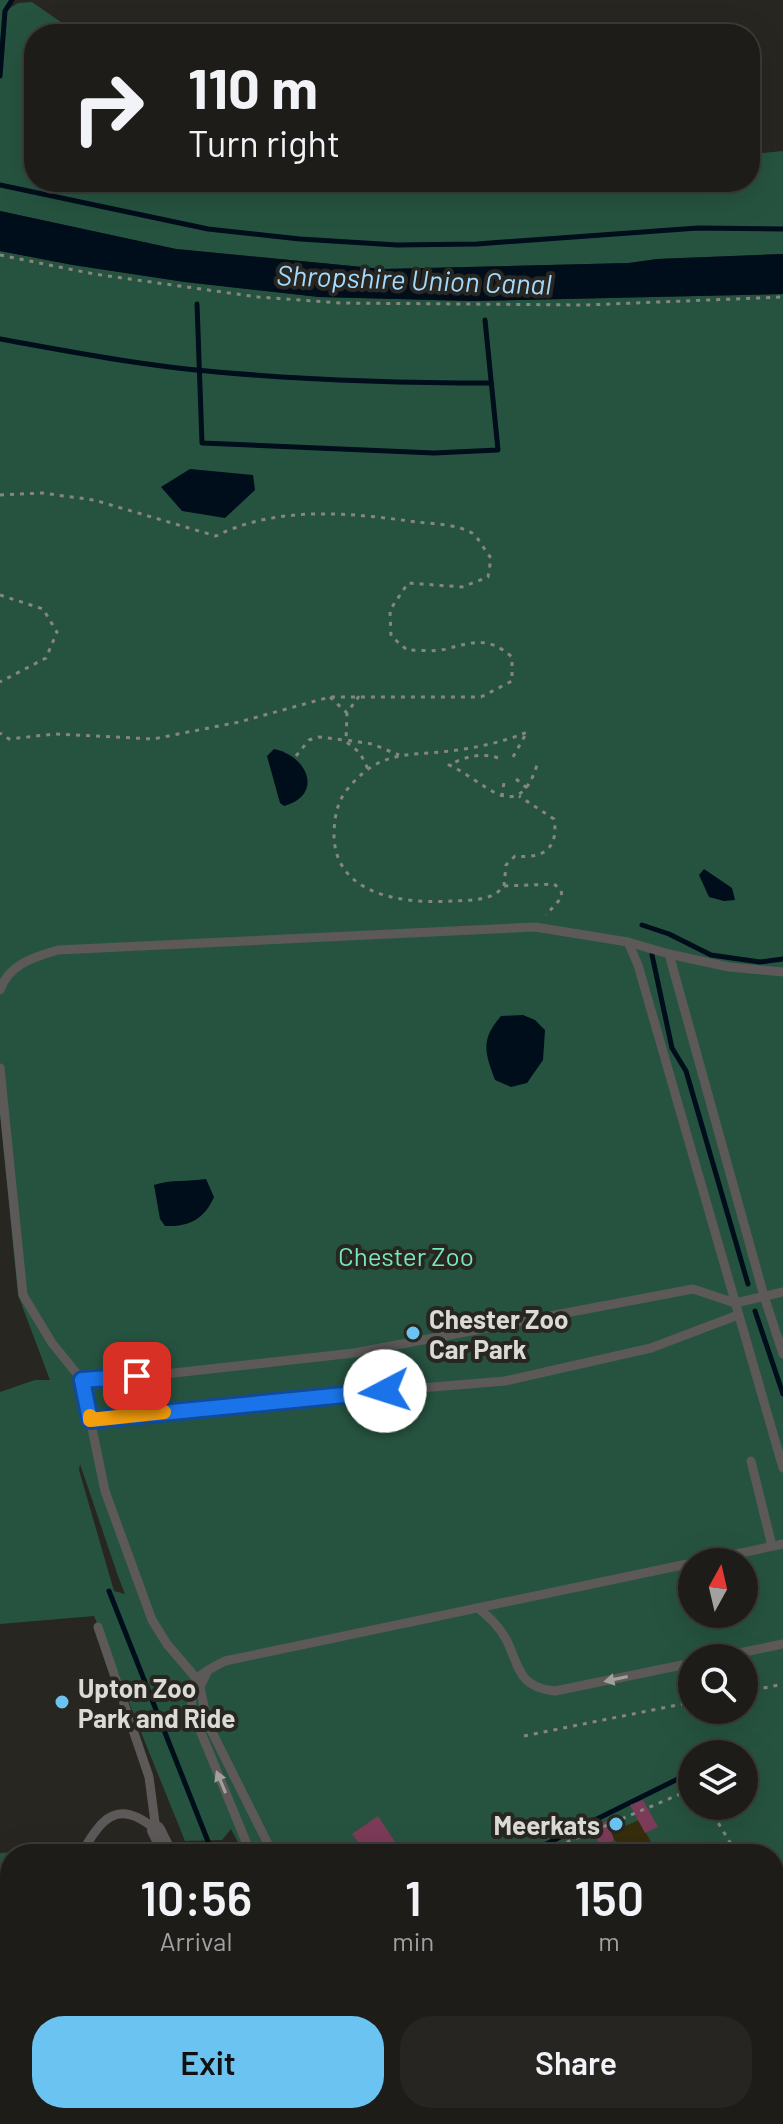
<!DOCTYPE html>
<html lang="en">
<head>
<meta charset="utf-8">
<style>
	:root { --surface:#1e1c18; --page:#262521; --text:#f1f3f6; --muted:#a1a1a2; --line:#3c3a37; --accent:#6bc3f2 }
	body { margin:0; font-family:Barlow,sans-serif; background:var(--page); color:var(--text); height:100vh; display:flex; flex-direction:column; font-size:30px; white-space:nowrap }
	* { box-sizing:border-box; margin:0 }
	p { font-size:26px; color:var(--muted) }
	.icon { flex:none; width:44px; height:44px; fill:none; stroke:currentColor; stroke-width:2; stroke-linecap:round; stroke-linejoin:round }
	.map { position:relative; flex:1; overflow:hidden }
	.side { position:absolute; left:0px; top:1844px; width:784px; height:280px; display:flex; flex-direction:column; background:var(--surface); border-radius:32px 32px 0 0; box-shadow:0 8px 32px #0002,0 0 0 2px var(--line) }
	.side>* { flex:none }
	.top-card { position:absolute; left:24px; top:24px; width:736px; height:168px; border-radius:32px; box-shadow:0 8px 32px #0002,0 0 0 2px var(--line); background:#1e1c18; color:var(--text); overflow:hidden }
	.needle { width:52px; rotate:8deg }
	.fabs { position:absolute; left:678px; top:1548px; display:grid; gap:16px }
	.fabs a { display:grid; place-items:center; width:80px; height:80px; border-radius:50%; background:var(--surface); box-shadow:0 8px 32px #0002,0 0 0 2px var(--line); font-size:40px }
	.pin { position:absolute; display:grid; place-items:center; width:68px; height:68px; color:#fff; margin:-34px; border-radius:16px; box-shadow:0 4px 12px #0006 }
	.me { position:absolute; width:88px; margin:-44px; rotate:265deg; stroke-linejoin:round; filter:drop-shadow(0 0 6px #0008) }
	.turn { display:flex; align-items:center; gap:28px; height:168px; padding:0 32px; font-size:36px }
	.turn .icon { width:104px; height:104px; stroke-width:2.5 }
	.turn b { display:block; font-size:56px; line-height:68px }
	.eta { display:flex; justify-content:space-evenly; align-items:center; height:136px; text-align:center }
	.eta b { font-size:48px; font-weight:600; line-height:56px }
	.primary-button { display:flex; gap:16px; margin-top:auto; padding:16px 32px }
	.primary-button a { flex:1; height:92px; border-radius:32px; background:var(--accent); color:#111; font-size:32px; font-weight:600; line-height:92px; text-align:center }
	.primary-button a+a { background:var(--page); color:var(--text) }
	.map>svg:first-child { display:block }
	.green { fill:#265340; fill-rule:evenodd }
	.sand { fill:#362d0c }
	.water { fill:#000d1a }
	.lines { fill:none; stroke-linecap:round; stroke-linejoin:round }
	.stream { stroke:#000d1a; stroke-width:5 }
	.building { fill:#7c3b58 }
	.path { stroke:#86857f; stroke-width:3; stroke-dasharray:4 6; stroke-linecap:butt }
	.lane { stroke:#5d5959; stroke-width:9 }
	.street { stroke:#5d5959; stroke-width:18 }
	.oneway { fill:#a2a09d }
	.route-casing { stroke:#114b97; stroke-width:20 }
	.route { stroke:#1a73e8; stroke-width:14 }
	.slow { stroke:#f59e0b; stroke-width:14 }
	.poi-dot { fill:#6bc3f2; stroke:#282620; stroke-width:3 }
	.labels { text-anchor:middle; dominant-baseline:central; stroke-width:8; stroke-linejoin:round; paint-order:stroke }
	.park-label { font-size:26px; fill:#77e9b8; stroke:#282620 }
	.poi-label { font-size:26px; font-weight:bold; fill:#dbdad5; stroke:#282620; text-anchor:start }
	.water-label { font-size:28px; font-style:italic; fill:#a3dafe; stroke:#282620 }
</style>
</head>
<body>
<div class="map">
<svg width="783" height="2124" viewBox="0 0 783 2124">
	<rect width="100%" height="100%" fill="#282620"/>
	<g class="green">
		<path d="M0,0H12L7,10L18,3L32,2L78,34H34V182H750V154L783,151V254L657,259L629,263L383,269L176,249L0,211Z"/>
		<path d="M0,251L73,265L185,282L319,297L472,301L783,294V2124H259L262,2114H774V1854H244L231,1829L222,1840L185,1841L94,1616L0,1624V1392L35,1380H50L18,1295L0,1114ZM80,1464L118,1576L125,1594L114,1591L79,1470ZM692,1562H744V1614H692ZM692,1658H744V1710H692ZM692,1754H744V1806H692Z"/>
		<path d="M61,1848L63,1854H10V2079L0,2073V1853Z"/>
		<path d="M0,2103L10,2109V2114L25,2117L46,2114H166L169,2124H0Z"/>
	</g>
	<g class="sand">
		<path d="M639,1820L652,1844L648,1850L633,1853L614,1840L611,1832Z"/>
		<path d="M297,2114L413,2115L430,2121L431,2124H289L288,2121Z"/>
	</g>
	<g class="water">
		<path d="M0,211L176,249L383,269L629,263L657,259L783,254V294L472,301L319,297L185,282L73,265L0,251Z"/>
		<path d="M190,469L253,475L255,490L225,518L182,511L161,487Z"/>
		<path d="M274,749C308,756 324,795 284,806L280,803L267,756Z"/>
		<path d="M704,869L732,888L735,900L724,901L709,897L699,875Z"/>
		<path d="M523,1015L535,1020L545,1030L543,1060L527,1083L511,1087L495,1080C485,1053 480,1040 501,1016Z"/>
		<path d="M206,1179L214,1197C204,1220 188,1227 165,1226L160,1219L154,1185C171,1179 188,1182 206,1179Z"/>
		<path d="M618,2114H679L668,2117L665,2124H652L650,2121H637Z"/>
	</g>
	<g class="lines">
		<g class="stream">
			<path d="M0,76L5,11L12,0"/>
			<path d="M0,185L208,229L300,239L397,245L477,244L698,228L783,229"/>
			<path d="M197,304L202,443L434,453L498,450L485,320"/>
			<path d="M0,339C72,352 144,366 217,372C308,380 399,383 490,383"/>
			<path d="M642,925L669,934L711,955L760,962L783,959"/>
			<path d="M652,955L672,1048L686,1071L748,1284"/>
			<path d="M755,1311L783,1394"/>
			<path d="M109,1591L213,1854"/>
			<path d="M728,1754L734,1751"/>
			<path d="M112,1852L113,1854"/>
			<path d="M526,1854L692,1772"/>
			<path d="M0,2122L25,2117"/>
		</g>
	</g>
	<g class="building">
		<path d="M643,1800L658,1827L645,1833L630,1805Z"/>
		<path d="M378,1816L403,1854H366L364,1850L352,1834Z"/>
		<path d="M607,1821L614,1840L600,1846L592,1828Z"/>
	</g>
	<g class="lines">
		<g class="path">
			<path d="M0,255L94,274L258,297L340,303L585,305L783,297"/>
			<path d="M0,495L42,493L94,500L216,536C278,505 351,513 417,522C434,524 457,524 472,533C479,538 485,551 491,558L488,577L462,587L408,583L390,610L391,636L407,650C419,650 434,652 446,649C473,642 488,636 512,657V681L481,697H330L239,722L153,739L55,734L9,739L0,733"/>
			<path d="M0,595L43,609L57,632L46,658L0,682"/>
			<path d="M359,696L347,713L346,740L372,744L399,755"/>
			<path d="M330,697L347,713"/>
			<path d="M296,756L309,740L319,737L344,740L360,753L368,769"/>
			<path d="M513,757L527,732C504,742 475,748 450,751C406,756 378,750 346,791C337,803 335,816 334,831C332,897 405,904 454,901C472,900 492,901 504,886L554,884L561,890L562,897L546,915"/>
			<path d="M498,758C481,752 465,757 449,765C484,780 517,828 537,765"/>
			<path d="M516,779L527,788"/>
			<path d="M502,797L504,782"/>
			<path d="M504,886L506,865L515,856C543,859 559,849 554,819L519,796"/>
			<path d="M744,1692L783,1684"/>
			<path d="M524,1736L692,1702"/>
			<path d="M708,1806L737,1854"/>
			<path d="M539,1854L692,1789"/>
			<path d="M774,2026L783,2025"/>
			<path d="M774,2051L783,2052"/>
			<path d="M282,2114L285,2124"/>
			<path d="M431,2114L439,2116L438,2124"/>
			<path d="M439,2114L497,2124"/>
		</g>
		<g class="lane">
			<path d="M628,942L669,954L764,1296L783,1354"/>
			<path d="M669,954L729,967L783,972"/>
			<path d="M0,990C9,964 34,957 58,950L535,927L628,942L638,965L783,1468"/>
			<path d="M0,1068L23,1295L52,1343L82,1380L105,1491L152,1620L167,1644L196,1678"/>
			<path d="M82,1380L156,1375L354,1353L693,1289L735,1303L783,1292"/>
			<path d="M90,1420L276,1400L505,1381L651,1348L738,1315"/>
			<path d="M751,1461L772,1546"/>
			<path d="M699,1562L783,1544"/>
			<path d="M478,1608C490,1618 500,1627 507,1641C520,1669 519,1687 555,1691L692,1663"/>
			<path d="M98,1627L149,1777L156,1830"/>
			<path d="M716,1658L783,1644"/>
			<path d="M207,1672L200,1687L207,1722L273,1854"/>
			<path d="M81,1854C102,1817 118,1798 156,1830"/>
			<path d="M251,1854L193,1713C187,1680 198,1675 225,1661L692,1563"/>
			<path d="M0,2083L10,2089"/>
		</g>
		<g class="street">
			<path d="M156,1830L168,1854"/>
			<path d="M215,2114L217,2124"/>
			<path d="M179,2124V2114"/>
		</g>
	</g>
	<defs><path id="oneway-solid" d="M-6-.8H1V-3.2L6.5 0L1 3.2V.8H-6Z" transform="scale(2)"/></defs>
	<g class="oneway">
		<use href="#oneway-solid" transform="translate(616 1679) rotate(168)"/>
		<use href="#oneway-solid" transform="translate(221 1782) rotate(-113)"/>
	</g>
	<g class="lines">
		<g class="route-casing">
			<path id="route" d="M137,1376L82,1380L90,1420L385,1391"/>
		</g>
		<use href="#route" class="route"/>
		<path class="slow" d="M90,1416V1420L164,1412"/>
	</g>
	<g class="poi-dot">
		<circle cx="413" cy="1333" r="8"/>
		<circle cx="62" cy="1702" r="8"/>
		<circle cx="616" cy="1824" r="8"/>
	</g>
	<g class="labels">
		<g class="park-label">
			<text x="406" y="1255">Chester Zoo</text>
		</g>
		<g class="poi-label">
			<text x="429" y="1318">Chester Zoo<tspan x="429" dy="30">Car Park</tspan></text>
			<text x="78" y="1687">Upton Zoo<tspan x="78" dy="30">Park and Ride</tspan></text>
			<text x="600" y="1824" text-anchor="end">Meerkats</text>
		</g>
		<g class="water-label">
			<text transform="translate(414 279) rotate(2)">Shropshire Union Canal</text>
		</g>
	</g>
</svg>
<div class="fabs">
<a><svg class="needle" viewBox="-14 -14 28 28"><path d="M0-13l5 13h-10z" fill="#e53935"/><path d="M0 13l5-13h-10z" fill="#a1a1a2"/></svg></a>
<a><svg class="icon" aria-label="search" viewBox="0 0 24 24"><circle cx="10" cy="10" r="6"/><path d="M15 15l6 6"/></svg></a>
<a><svg class="icon" aria-label="layers" viewBox="0 0 24 24"><path d="M12 4l9 5-9 5-9-5zM3 14l9 5 9-5"/></svg></a>
</div>
<div class="pin" style="left:137px;top:1376px;background:#d93025"><svg class="icon" aria-label="arrive" viewBox="0 0 24 24"><path d="M6 21V4h12l-3 4 3 4H6"/></svg></div>
<svg class="me" style="left:385px;top:1391px" viewBox="-20 -20 40 40"><circle r="19" fill="#fff"/><path d="M0-13L10 11 0 6-10 11z" fill="#1a73e8"/></svg>
<div class="top-card">
<div class="turn"><svg class="icon" aria-label="right" viewBox="0 0 24 24"><path d="M7 20v-9h11M14 6l5 5-5 5"/></svg><div><b>110 m</b>Turn right</div></div>
</div>
<section class="side">
<div class="eta">
<div><b>10:56</b><p>Arrival</p></div>
<div><b>1</b><p>min</p></div>
<div><b>150</b><p>m</p></div>
</div>
<div class="primary-button"><a>Exit</a><a>Share</a></div>
</section>
</div>
</body>
</html>
